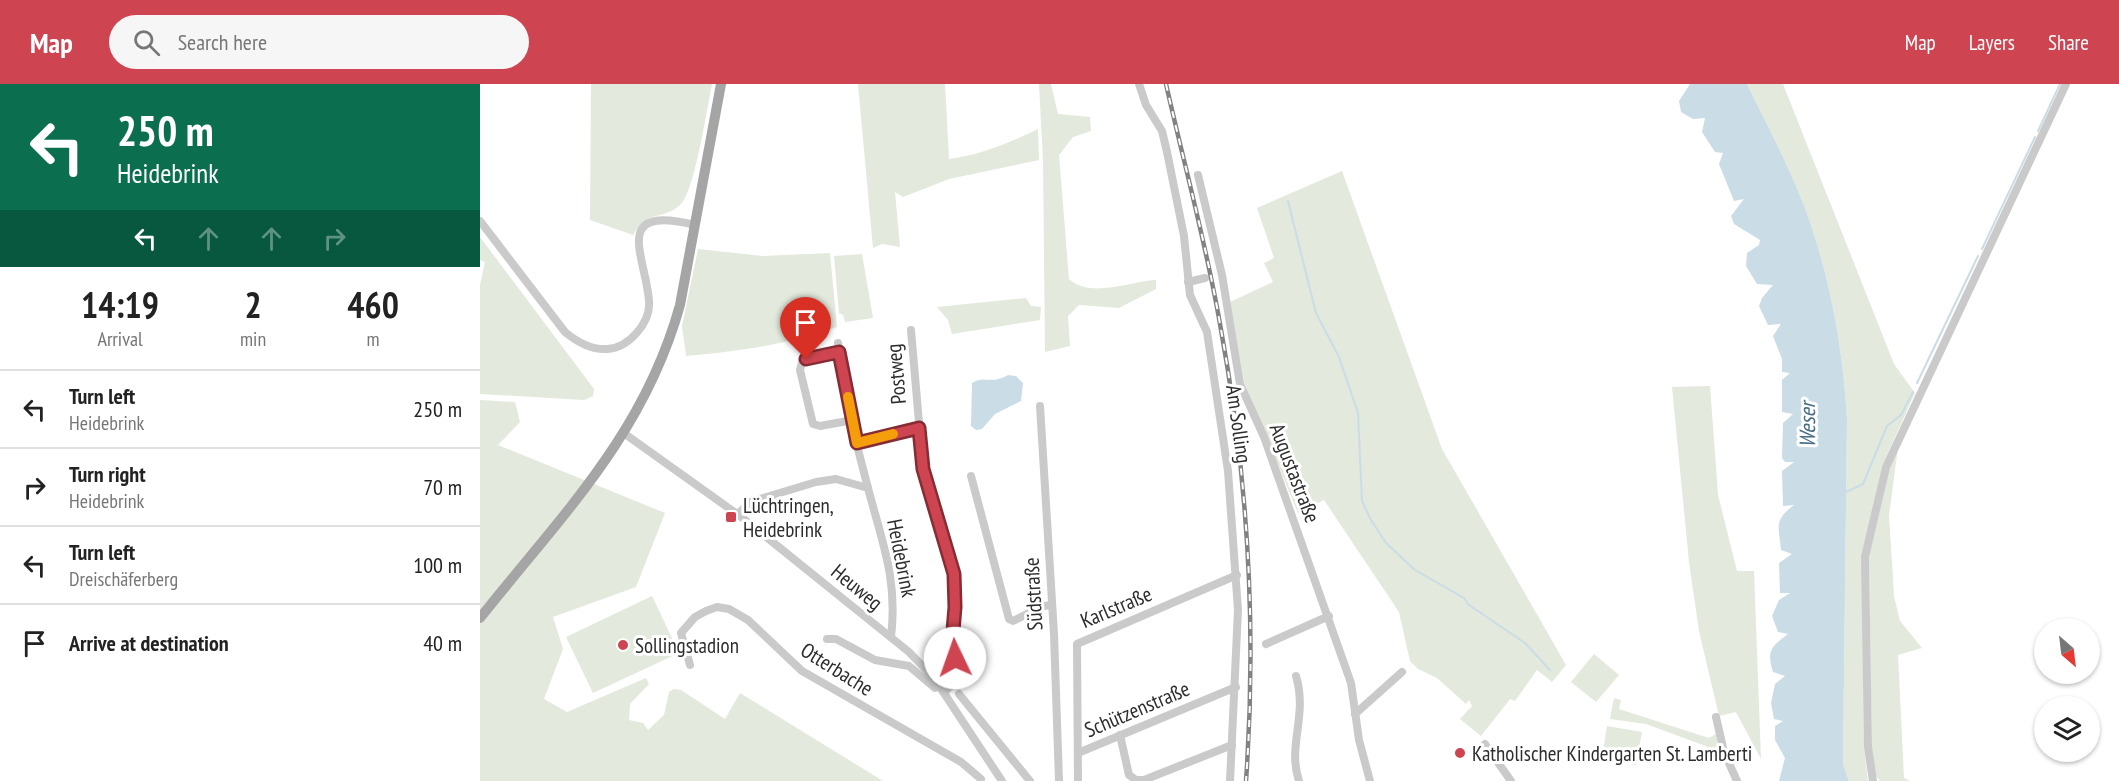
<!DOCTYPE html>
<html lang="en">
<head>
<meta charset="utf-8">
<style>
	:root { --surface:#fff; --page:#f6f6f6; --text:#222; --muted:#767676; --line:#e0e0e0; --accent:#ce4450 }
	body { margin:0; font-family:"PT Sans Narrow",sans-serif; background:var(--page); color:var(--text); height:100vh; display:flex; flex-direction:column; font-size:22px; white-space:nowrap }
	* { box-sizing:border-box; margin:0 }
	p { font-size:20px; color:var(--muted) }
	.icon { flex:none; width:33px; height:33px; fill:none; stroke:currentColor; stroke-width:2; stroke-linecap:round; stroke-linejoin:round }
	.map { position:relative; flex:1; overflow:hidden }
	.sheet { display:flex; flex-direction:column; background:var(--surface); width:480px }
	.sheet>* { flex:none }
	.banner { background:#0b6e4f; color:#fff; overflow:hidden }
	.needle { width:39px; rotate:152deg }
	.tools { position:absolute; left:1554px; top:534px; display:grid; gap:12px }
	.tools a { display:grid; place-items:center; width:66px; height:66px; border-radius:50%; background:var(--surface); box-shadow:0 2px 4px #0004; font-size:30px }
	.pin { position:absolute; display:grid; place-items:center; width:51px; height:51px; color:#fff; margin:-62px -26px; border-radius:50% 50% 50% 0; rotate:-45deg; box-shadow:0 0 6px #0007 }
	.pin .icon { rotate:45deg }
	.me { position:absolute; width:66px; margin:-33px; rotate:357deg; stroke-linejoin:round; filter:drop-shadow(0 0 4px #0008) }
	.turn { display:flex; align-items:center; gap:21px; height:126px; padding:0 18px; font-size:27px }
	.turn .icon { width:78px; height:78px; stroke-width:2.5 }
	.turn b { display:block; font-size:42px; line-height:51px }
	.lanes { display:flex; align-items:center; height:57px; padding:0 18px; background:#0003; justify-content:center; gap:30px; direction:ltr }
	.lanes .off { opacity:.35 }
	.eta { display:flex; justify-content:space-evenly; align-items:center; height:102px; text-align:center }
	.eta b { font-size:36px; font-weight:600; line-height:42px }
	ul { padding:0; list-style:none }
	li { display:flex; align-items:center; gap:18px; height:78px; padding:0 18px; border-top:2px solid var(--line) }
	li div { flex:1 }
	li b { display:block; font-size:22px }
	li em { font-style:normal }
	header { display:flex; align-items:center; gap:36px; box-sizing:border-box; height:84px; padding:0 30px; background:var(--accent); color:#fff }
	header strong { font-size:28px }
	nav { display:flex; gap:33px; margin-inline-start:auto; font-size:21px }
	.search { width:420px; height:54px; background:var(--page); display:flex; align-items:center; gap:15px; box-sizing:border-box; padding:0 21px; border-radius:33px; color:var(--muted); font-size:22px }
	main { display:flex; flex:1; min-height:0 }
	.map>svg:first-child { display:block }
	.green { fill:#e3e9dc }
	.water { fill:#cadce6 }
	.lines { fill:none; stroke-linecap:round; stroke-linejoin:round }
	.stream { stroke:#cadce6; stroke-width:2 }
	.minor { stroke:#cacaca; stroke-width:8 }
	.major { stroke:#a5a5a5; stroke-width:10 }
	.rail-casing { stroke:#828282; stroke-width:4.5 }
	.rail { stroke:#fff; stroke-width:2; stroke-dasharray:7; stroke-linecap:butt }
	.route-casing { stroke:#862c34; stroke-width:15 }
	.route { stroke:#ce4450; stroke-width:10 }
	.slow { stroke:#f59e0b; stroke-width:10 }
	.poi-dot { fill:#ce4450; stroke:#fff; stroke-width:2 }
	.labels { text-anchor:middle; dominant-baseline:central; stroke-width:6; stroke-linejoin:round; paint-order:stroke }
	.street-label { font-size:21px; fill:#2d2d2d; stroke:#fff }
	.poi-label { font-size:21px; fill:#2d2d2d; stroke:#fff; text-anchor:start }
	.water-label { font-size:22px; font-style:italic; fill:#466d84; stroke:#fff }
</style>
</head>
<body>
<header>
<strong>Map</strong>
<div class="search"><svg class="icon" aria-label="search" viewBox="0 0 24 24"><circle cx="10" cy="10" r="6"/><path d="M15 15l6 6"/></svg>Search here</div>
<nav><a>Map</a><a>Layers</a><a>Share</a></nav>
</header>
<main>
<section class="sheet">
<div class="banner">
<div class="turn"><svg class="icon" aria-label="left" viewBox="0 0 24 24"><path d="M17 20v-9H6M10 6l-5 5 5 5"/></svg><div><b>250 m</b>Heidebrink</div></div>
<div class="lanes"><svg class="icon" aria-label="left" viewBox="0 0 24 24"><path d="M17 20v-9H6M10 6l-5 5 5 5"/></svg><svg class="icon off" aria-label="ahead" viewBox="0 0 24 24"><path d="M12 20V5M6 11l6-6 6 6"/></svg><svg class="icon off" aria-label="ahead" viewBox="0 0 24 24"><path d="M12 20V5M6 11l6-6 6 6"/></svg><svg class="icon off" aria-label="right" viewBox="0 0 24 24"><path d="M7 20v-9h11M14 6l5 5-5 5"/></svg></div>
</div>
<div class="eta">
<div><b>14:19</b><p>Arrival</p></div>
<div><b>2</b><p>min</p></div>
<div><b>460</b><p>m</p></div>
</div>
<ul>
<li><svg class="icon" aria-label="left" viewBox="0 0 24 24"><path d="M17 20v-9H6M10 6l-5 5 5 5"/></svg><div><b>Turn left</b><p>Heidebrink</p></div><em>250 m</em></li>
<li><svg class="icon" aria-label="right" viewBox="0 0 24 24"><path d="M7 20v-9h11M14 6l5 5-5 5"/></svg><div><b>Turn right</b><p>Heidebrink</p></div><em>70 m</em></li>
<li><svg class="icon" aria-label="left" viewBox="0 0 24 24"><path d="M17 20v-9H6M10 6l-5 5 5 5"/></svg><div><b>Turn left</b><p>Dreischäferberg</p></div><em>100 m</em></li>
<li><svg class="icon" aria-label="arrive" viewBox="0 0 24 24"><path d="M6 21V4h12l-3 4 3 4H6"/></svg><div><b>Arrive at destination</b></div><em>40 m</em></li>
</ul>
</section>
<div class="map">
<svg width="1639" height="697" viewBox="0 0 1639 697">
	<rect width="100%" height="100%" fill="#fff"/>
	<g class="green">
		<path d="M111,0H232C227,24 215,106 201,120C184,137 169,124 153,151L110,136Z"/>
		<path d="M378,0H465L469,75C501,71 529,59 558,45L559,76L469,95L423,113L415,108L420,163L402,160L393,164Z"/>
		<path d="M559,0H571L578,30L610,33L611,47L593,53L579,71L589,195C610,215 651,197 676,196V205L639,224L599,221L588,232L590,262L565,268L563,77Z"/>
		<path d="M1267,0H1303L1414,280L1435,309L1402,382L1382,472L1384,663L1388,697H1369L1363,680L1367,335C1363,263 1350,192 1325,124C1309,82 1287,41 1267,0Z"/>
		<path d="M862,87L962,365L1086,581L1072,598L1057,586L1035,617L1030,615L1001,652L980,635L992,622L989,616L986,620L957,594L938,585L930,577L919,528L844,416L818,429L764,298L750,218L793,198L784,179L794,174L777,124Z"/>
		<path d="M0,153L114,305L113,312L104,316L0,310V201L5,178L0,176Z"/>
		<path d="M218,165L283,172L350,169L357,243C304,261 261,267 206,272L202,242Z"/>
		<path d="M382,170L393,234L365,238L363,231L359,229L354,172Z"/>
		<path d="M546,214L551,222L561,223L560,236L472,250L468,236L457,223Z"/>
		<path d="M1230,302L1238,411L1257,487H1274L1281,675L1256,628L1239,632L1219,547L1209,478L1192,303Z"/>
		<path d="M0,316L35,318L40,338L18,361L185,429L156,503L73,533L83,565L64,615L87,628L166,594L169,600L150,620L149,636L163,639L168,646L184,631L189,608L194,605L201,606L245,635L260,609L403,697H0Z"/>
		<path d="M1418,363L1409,431L1414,512L1420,537L1442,564L1418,571L1424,694L1430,697H1400L1396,692L1392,675L1389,473L1405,395Z"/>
		<path d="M172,512L199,569L113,609L86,553Z"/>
		<path d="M1114,570L1139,591L1116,618L1091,598Z"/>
		<path d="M1134,614L1141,616L1139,625L1229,654L1236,650L1239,667L1166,640L1130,635Z"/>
		<path d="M1127,642L1162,648L1156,681L1122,675Z"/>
	</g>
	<g class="water">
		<path d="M1210,0H1267C1287,41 1309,82 1325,124C1350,192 1363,263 1367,335L1363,680L1369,697H1299L1305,674L1295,656V642L1303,637L1294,635L1291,619L1295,600L1305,592L1293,588C1286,566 1292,562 1308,550L1298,548L1292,532L1299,516L1310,509H1300L1299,479L1312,470L1301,466C1299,442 1293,437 1314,421L1303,422L1302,387L1314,378H1305L1302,374L1303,339L1313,330L1302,328V296L1310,289L1302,288V275L1293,252L1301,240L1288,241L1279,222L1282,214L1293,201L1277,200L1266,182L1267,169L1279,161L1280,156L1254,140L1251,132L1264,115L1254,117L1239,80L1243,69L1235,68L1222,48L1225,34L1213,35L1201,28L1199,17Z"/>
		<path d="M528,291L536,292L543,299L541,317L515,330L502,345L496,346L491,342L492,299C505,291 510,301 528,291Z"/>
	</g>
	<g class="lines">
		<g class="stream">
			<path d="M1558,47L1580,0"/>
			<path d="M808,117L836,229L859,273L878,329L882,417L891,436L906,459L935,486L984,514L989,521L1045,559L1070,586"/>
			<path d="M1502,165L1555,53"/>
			<path d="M1437,299L1498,172"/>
			<path d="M1366,408L1383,400L1407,342L1421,331L1433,308"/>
		</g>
		<g class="minor">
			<path d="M659,0L666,21L682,47L687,68L704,152L710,211L727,248L748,387L758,526L750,697"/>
			<path d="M718,91L742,191L760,300L784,353L871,599L879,656L890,697"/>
			<path d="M0,137L85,248C97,258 111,266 127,265C149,264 171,238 169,217C166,173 130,120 215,141"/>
			<path d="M708,198L725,194"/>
			<path d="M431,246L443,385L474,490L475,523L472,559L477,596L464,608"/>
			<path d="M358,259C365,308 375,357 388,404C402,458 418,495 411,553"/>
			<path d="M359,268L326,275L322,278L320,286L333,340L340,342L373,336"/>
			<path d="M560,322L574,550L579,697"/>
			<path d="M145,350L264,435L429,568L454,594L522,697"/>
			<path d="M377,359L439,344"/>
			<path d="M491,392L529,535L533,537L563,522L572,521"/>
			<path d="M258,430L270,418L336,398L356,395L388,404"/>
			<path d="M347,555H356L395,576L429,582L455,604L459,602"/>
			<path d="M786,560L849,532"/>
			<path d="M210,581L201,549L215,533L226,527L237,523L249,525L268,536L322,587L481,678L501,695"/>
			<path d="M816,592C828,632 807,661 819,697"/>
			<path d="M479,610L550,697"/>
			<path d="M875,630L922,588"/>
			<path d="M1236,633L1244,668L1257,697"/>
			<path d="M640,651L649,691L656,696H664L752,661"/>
			<path d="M1005,660L1031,697"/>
			<path d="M598,669L756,603"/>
			<path d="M598,697L597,560L757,491"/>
			<path d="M1393,697L1388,663L1385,473L1406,383L1586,0"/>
		</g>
		<path class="major" d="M0,534C81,432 164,351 200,221L241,0"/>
		<g class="rail-casing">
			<path id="rail" d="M686,0C704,80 726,159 740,240C768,392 777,543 766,697"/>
		</g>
		<use href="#rail" class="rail"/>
	</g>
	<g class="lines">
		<g class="route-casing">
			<path id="route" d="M326,275L359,268L377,359L439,344L443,385L474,490L475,523L472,559L475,574"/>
		</g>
		<use href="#route" class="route"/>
		<path class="slow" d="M368,313L377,359L413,350"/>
	</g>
	<g class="poi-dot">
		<rect x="245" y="427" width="12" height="12" rx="3"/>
		<circle cx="143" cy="561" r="6"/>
		<circle cx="980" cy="669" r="6"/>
	</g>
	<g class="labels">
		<g class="street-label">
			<text transform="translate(416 290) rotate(-95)">Postweg</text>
			<text transform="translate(759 340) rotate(82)">Am Solling</text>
			<text transform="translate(815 389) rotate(69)">Augustastraße</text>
			<text transform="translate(422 474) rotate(79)">Heidebrink</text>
			<text transform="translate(377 503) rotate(39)">Heuweg</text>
			<text transform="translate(553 510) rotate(-93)">Südstraße</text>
			<text transform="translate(636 523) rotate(-23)">Karlstraße</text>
			<text transform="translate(357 585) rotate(32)">Otterbache</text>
			<text transform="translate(657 625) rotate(-23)">Schützenstraße</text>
		</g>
		<g class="poi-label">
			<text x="263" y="421">Lüchtringen,<tspan x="263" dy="24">Heidebrink</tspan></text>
			<text x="155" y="561">Sollingstadion</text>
			<text x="992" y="669">Katholischer Kindergarten St. Lamberti</text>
		</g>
		<g class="water-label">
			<text transform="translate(1327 341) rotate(-90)">Weser</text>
		</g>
	</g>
</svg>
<div class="tools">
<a><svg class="needle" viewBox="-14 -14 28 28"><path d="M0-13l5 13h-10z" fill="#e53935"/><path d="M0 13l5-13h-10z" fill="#767676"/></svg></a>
<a><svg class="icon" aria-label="layers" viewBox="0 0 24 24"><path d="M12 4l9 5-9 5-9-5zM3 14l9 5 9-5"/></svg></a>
</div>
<div class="pin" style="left:326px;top:275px;background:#d93025"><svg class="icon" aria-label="arrive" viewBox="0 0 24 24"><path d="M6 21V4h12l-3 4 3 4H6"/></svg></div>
<svg class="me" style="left:475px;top:574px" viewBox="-20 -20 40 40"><circle r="19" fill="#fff"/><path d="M0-13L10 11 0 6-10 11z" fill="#ce4450"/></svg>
</div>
</main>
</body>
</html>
